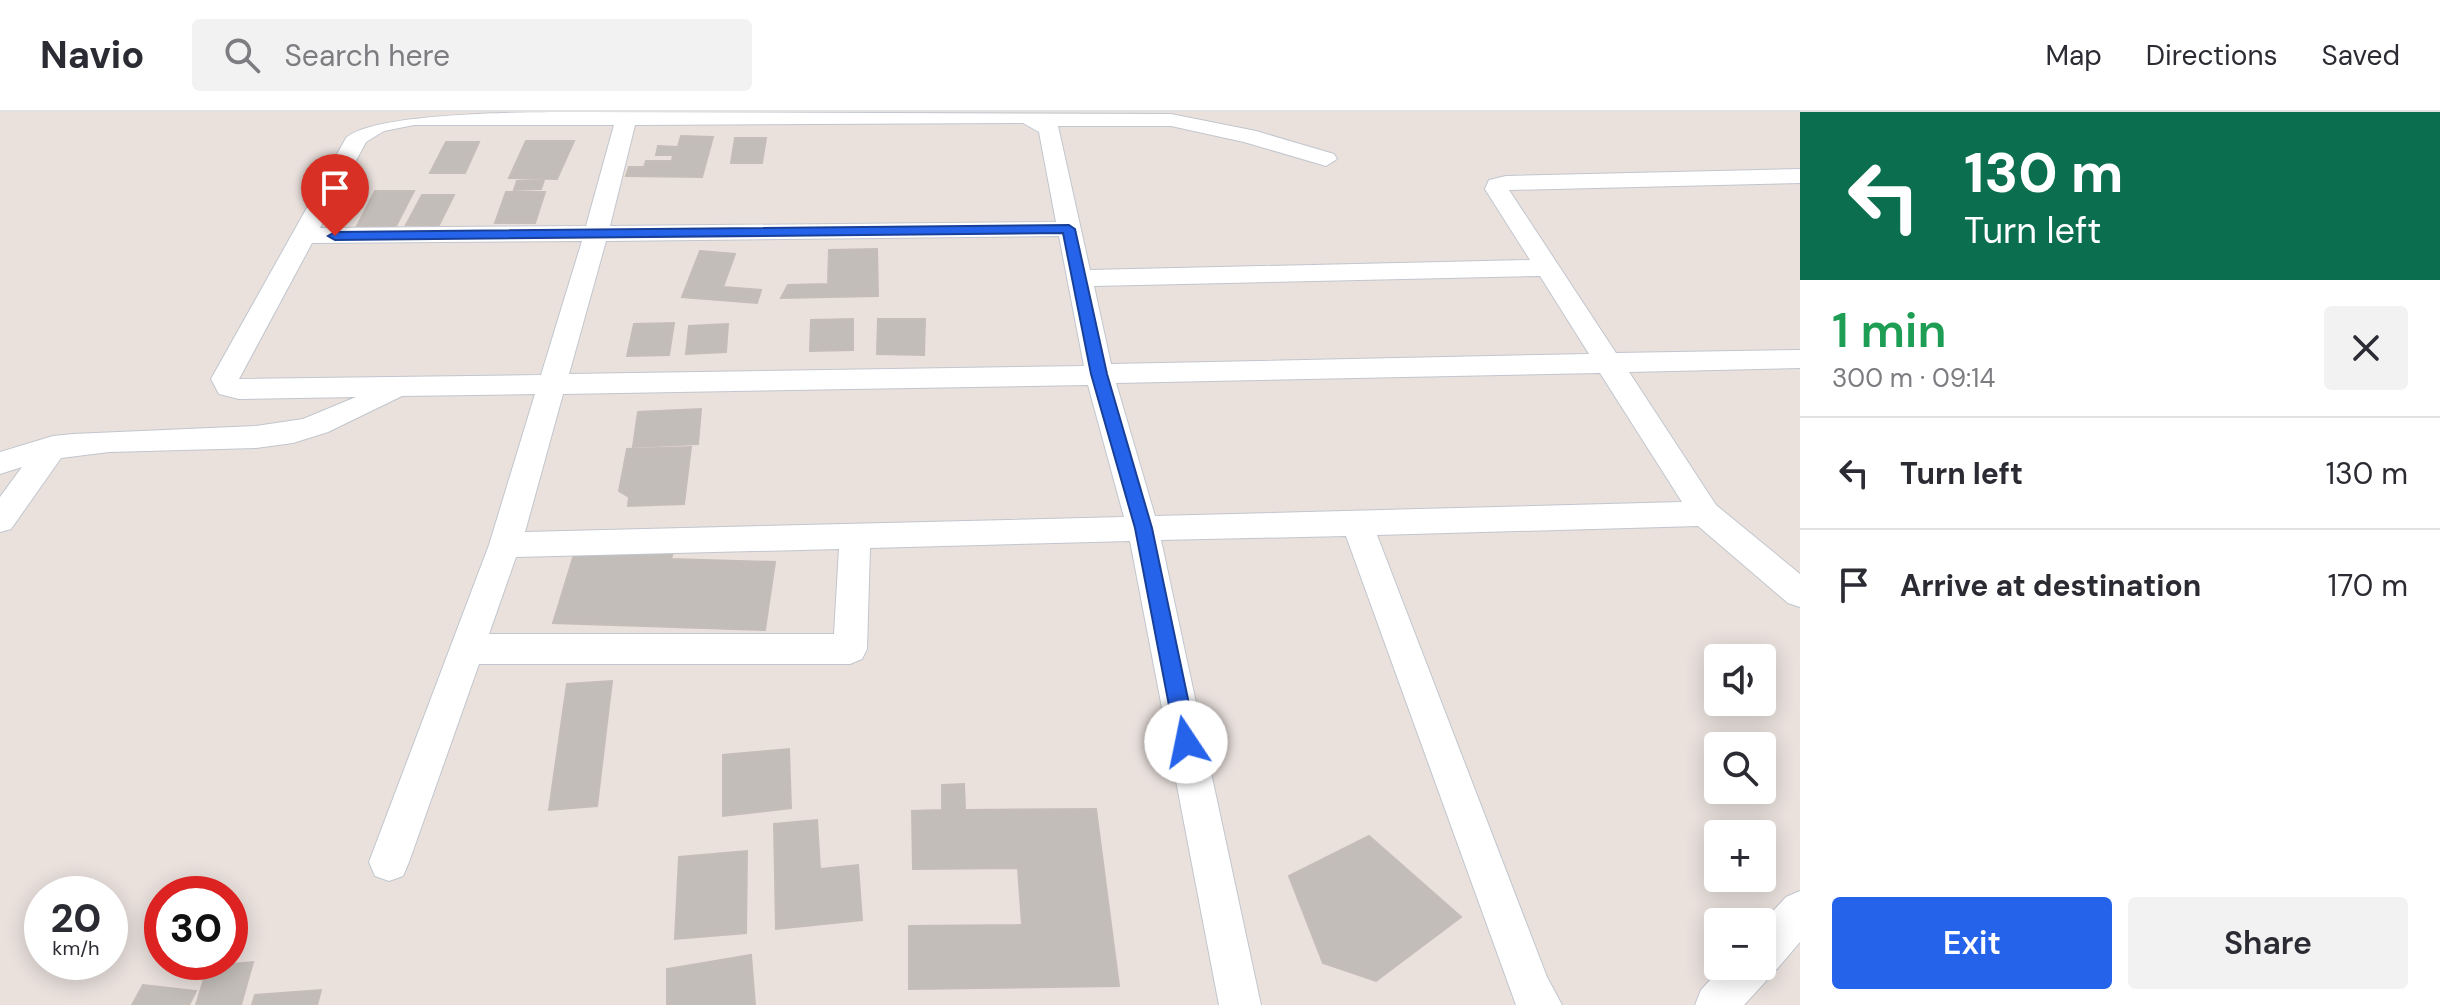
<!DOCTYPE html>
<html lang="en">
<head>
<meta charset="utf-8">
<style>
	:root { --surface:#fff; --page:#f2f2f3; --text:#2b2b33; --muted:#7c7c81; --line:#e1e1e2; --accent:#2563eb }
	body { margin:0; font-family:"DM Sans",sans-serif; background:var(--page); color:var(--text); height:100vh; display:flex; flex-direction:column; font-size:30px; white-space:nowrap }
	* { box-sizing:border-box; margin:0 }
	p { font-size:26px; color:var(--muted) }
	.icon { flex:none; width:44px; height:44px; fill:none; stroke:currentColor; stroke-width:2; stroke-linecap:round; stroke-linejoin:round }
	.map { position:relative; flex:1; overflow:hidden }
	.sheet { display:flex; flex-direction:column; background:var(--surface); width:640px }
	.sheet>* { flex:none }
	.guide { background:#0b6e4f; color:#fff; overflow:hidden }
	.tools { position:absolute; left:1704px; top:532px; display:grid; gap:16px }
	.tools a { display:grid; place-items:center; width:72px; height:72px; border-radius:8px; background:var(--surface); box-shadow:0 4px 20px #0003; font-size:40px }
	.speed { position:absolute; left:24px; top:764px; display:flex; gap:16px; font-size:40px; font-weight:700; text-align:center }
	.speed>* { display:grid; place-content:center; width:104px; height:104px; border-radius:50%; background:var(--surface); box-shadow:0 4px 20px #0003; line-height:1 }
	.speed small { font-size:20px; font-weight:400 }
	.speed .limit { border:12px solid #d22; background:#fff; color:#111 }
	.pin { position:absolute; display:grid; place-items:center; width:68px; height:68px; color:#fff; margin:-82px -34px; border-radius:50% 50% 50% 0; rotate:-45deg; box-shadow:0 0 8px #0007 }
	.pin .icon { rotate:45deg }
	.me { position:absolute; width:88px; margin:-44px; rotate:349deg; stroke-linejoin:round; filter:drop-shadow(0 0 6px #0008) }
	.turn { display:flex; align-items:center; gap:28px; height:168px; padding:0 32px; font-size:36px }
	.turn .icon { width:104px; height:104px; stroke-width:2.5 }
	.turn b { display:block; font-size:56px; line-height:68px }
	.round { display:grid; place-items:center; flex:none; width:84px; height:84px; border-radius:8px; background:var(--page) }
	.overview { display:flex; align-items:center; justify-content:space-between; height:136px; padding:0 32px }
	h1 { font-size:48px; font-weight:600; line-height:60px; color:#1e9e55 }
	.cta { display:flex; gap:16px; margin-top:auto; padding:16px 32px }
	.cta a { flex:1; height:92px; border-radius:8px; background:var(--accent); color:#fff; font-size:32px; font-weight:600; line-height:92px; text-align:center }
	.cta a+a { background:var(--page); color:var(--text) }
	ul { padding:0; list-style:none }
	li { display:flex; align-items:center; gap:24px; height:112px; padding:0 32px; border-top:2px solid var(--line) }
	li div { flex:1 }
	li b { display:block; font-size:30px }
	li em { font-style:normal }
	header { display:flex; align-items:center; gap:48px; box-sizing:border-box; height:112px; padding:0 40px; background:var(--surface); border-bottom:2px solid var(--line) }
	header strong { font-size:38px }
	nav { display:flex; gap:44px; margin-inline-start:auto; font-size:28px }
	.search { width:560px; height:72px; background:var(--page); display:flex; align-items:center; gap:20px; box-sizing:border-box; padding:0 28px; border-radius:8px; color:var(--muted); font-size:30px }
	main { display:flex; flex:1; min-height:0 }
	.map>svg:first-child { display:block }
	.building { fill:#c2bdb8; stroke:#c5bdb7; stroke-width:2 }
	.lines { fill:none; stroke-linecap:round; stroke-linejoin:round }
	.minor-casing { stroke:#c1c6ce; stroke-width:2 }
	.minor { fill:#fff; fill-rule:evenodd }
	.route { fill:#2563eb; stroke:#184099; stroke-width:2 }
</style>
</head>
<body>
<header>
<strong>Navio</strong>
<div class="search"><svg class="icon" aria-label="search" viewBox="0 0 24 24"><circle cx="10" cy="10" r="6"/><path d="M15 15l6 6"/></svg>Search here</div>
<nav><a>Map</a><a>Directions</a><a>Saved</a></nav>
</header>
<main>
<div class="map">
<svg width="1800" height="893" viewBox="0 0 1800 893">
	<rect width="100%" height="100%" fill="#eae1dd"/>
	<g class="building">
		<path d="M681,24L713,25L702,65L626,64L629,55H644L646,49H672L673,43H656L658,34L678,35Z"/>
		<path d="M735,26H766L762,51H731Z"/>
		<path d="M526,29H574L557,67L509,66Z"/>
		<path d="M446,30H479L465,61H430Z"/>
		<path d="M544,68L541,77L514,78L517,69Z"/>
		<path d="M375,79H414L396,114H357Z"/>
		<path d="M506,80H545L535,111H495Z"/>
		<path d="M422,83H454L439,113H406Z"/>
		<path d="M877,137L878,184L781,186L788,173L828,172L829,138Z"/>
		<path d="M700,139L735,142L723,175L761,178L757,191L682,185Z"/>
		<path d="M853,207V238L810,239L811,208Z"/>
		<path d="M878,207H925L924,243L877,242Z"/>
		<path d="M674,211L669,243L627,244L634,212Z"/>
		<path d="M728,212L726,240L686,242L689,214Z"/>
		<path d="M701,297L698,332L633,335L638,300Z"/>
		<path d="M691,335L684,392L628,394L629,385L619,379L627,337Z"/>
		<path d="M576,436L673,440L671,447L775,450L765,518L553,511Z"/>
		<path d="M612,569L597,694L549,698L567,572Z"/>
		<path d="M789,637L791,696L723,704V643Z"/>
		<path d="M964,672L965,698L1096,697L1119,874L909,877V814L1022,813L1018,756L913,757L912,699L942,698V673Z"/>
		<path d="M817,708L820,757L858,753L862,808L776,817L774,712Z"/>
		<path d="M1369,724L1461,805L1376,869L1323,851L1289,764Z"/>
		<path d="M747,739L746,821L675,827L679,745Z"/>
		<path d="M751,843L755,893H667V857Z"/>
		<path d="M253,850L241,893H196L208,854Z"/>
		<path d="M143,873L196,879L189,893H132Z"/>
		<path d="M321,878L317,893H252L255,883Z"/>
	</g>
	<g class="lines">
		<g class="minor-casing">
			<g id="minor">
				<path d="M581,0L1171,2L1256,19L1334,42L1337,47L1326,54L1244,30L1171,14H1058L1090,158L1530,148L1485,77L1489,68L1506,64L1800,57V71L1509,78L1616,241L1800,238V256L1629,260L1716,393L1800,462V495L1788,491L1698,414L1377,423L1547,865L1562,893H1516L1346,424L1161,428L1261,893H1219L1130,429L870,436L867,537L862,547L850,552H479L409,750L403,764L389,769L375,764L369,750L489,433L535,282L402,284L328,320L293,331L256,336L109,340L61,346L11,417L0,420V385L22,355L0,362V340L53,324L73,322L256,314L303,307L356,285L239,287L219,282L211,267L346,26C374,0 533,0 581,0ZM1023,11L1039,20L1056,110L610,114L635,13ZM414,13H614L586,114L320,116L366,30L384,19ZM1059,124L1084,254L569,262L606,129ZM582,129L541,263L239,267L312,131ZM1540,164L1589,242L1111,252L1094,174ZM1600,261L1682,390L1155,404L1116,271ZM1088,273L1124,405L525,420L563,282ZM839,437L834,522H489L516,445Z"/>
				<path d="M1800,779V830L1777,857L1770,860L1766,869L1744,893H1695L1701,878L1723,854H1762V811L1786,785Z"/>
			</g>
		</g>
		<use href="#minor" class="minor"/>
	</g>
	<path class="route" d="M1069,113L1075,117L1107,262L1152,416L1197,630L1194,637L1186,639L1179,637L1176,630L1135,416L1091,262L1063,121L335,128L328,124L335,120Z"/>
</svg>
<div class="tools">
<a><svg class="icon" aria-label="sound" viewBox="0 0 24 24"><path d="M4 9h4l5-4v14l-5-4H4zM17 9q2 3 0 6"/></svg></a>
<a><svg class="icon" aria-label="search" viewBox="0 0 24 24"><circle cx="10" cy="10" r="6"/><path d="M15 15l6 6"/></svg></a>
<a>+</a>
<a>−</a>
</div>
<div class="speed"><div>20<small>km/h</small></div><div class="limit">30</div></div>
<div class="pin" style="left:335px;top:124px;background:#d93025"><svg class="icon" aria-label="arrive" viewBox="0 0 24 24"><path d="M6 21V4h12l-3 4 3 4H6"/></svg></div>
<svg class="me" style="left:1186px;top:630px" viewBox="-20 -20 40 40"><circle r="19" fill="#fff"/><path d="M0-13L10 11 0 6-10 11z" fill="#2563eb"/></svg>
</div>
<section class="sheet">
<div class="guide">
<div class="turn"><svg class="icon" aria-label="left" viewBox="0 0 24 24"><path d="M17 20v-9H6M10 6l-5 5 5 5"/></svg><div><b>130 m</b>Turn left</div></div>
</div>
<div class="overview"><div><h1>1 min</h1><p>300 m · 09:14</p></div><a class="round"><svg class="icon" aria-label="close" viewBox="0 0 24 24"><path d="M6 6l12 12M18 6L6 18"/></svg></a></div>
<ul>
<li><svg class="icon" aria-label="left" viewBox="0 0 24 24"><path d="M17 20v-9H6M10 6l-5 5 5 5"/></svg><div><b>Turn left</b></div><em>130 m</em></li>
<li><svg class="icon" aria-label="arrive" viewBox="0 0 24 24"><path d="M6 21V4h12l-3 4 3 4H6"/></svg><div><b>Arrive at destination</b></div><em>170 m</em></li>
</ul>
<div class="cta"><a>Exit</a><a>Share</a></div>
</section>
</main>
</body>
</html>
